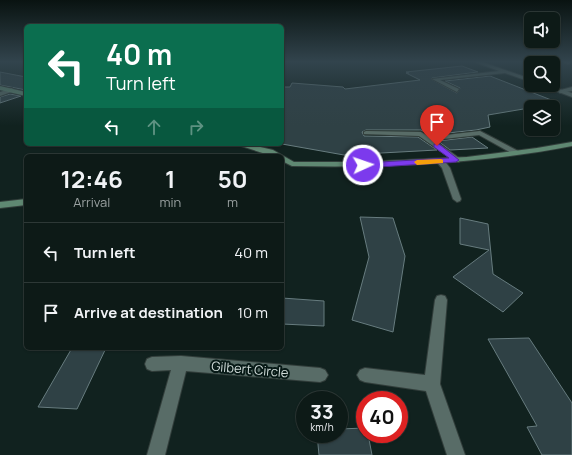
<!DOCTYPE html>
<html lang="en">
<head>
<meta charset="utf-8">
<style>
	:root { --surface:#0d1a17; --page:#162320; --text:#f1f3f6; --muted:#9aa1a1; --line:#2d3836 }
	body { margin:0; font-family:Manrope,sans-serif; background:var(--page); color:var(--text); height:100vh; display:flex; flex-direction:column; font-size:15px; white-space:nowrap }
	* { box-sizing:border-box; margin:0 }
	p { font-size:13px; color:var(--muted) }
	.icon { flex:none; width:22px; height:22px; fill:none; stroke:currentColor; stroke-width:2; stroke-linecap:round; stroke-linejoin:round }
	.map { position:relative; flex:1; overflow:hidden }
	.details { position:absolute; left:24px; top:154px; width:260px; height:196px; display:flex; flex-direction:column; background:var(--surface); border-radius:6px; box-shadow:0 1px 3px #0004,0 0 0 1px var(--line) }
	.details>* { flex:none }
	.hud { position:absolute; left:24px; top:24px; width:260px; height:122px; border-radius:6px; box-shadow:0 1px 3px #0004,0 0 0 1px var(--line); background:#0b6e4f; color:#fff; overflow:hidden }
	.fabs { position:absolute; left:524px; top:12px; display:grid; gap:8px }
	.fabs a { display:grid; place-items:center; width:36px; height:36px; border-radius:6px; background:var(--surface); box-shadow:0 1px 3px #0004,0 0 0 1px var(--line); font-size:20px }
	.speed { position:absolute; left:296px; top:391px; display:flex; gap:8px; font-size:20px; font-weight:700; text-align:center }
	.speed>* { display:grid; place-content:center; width:52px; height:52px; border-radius:50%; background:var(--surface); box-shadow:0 1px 3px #0004,0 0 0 1px var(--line); line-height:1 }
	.speed small { font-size:10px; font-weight:400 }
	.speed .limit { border:6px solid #d22; background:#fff; color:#111 }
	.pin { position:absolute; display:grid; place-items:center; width:34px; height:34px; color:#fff; margin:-41px -17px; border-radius:50% 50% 50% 0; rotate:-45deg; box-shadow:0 0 4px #0007 }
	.pin .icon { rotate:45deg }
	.me { position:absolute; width:44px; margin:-22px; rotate:87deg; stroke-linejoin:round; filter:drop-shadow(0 0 3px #0008) }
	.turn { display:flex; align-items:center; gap:14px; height:84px; padding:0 16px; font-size:18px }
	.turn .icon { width:52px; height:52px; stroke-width:2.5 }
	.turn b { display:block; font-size:28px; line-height:34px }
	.lanes { display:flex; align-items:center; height:38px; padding:0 16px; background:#0003; justify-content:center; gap:20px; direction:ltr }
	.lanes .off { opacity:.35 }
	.eta { display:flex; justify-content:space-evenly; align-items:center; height:68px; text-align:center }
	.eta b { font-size:24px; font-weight:700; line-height:28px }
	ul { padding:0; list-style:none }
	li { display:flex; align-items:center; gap:12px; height:60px; padding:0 16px; border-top:1px solid var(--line) }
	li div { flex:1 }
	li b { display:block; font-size:15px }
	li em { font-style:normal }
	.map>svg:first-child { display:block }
	.building { fill:#2f4145; stroke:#677c7f }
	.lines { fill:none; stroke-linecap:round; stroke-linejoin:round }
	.lane-casing { stroke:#323e3b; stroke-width:2 }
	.street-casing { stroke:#323e3b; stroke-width:2 }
	.secondary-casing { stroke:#323e3b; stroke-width:2 }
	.lane { fill:#586c67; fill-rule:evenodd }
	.street { fill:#586c67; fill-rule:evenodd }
	.secondary { fill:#5f8872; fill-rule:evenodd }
	.route { fill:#7c3aed; stroke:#51269a }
	.slow { fill:#f59e0b }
	.labels { text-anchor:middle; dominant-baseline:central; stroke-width:4; stroke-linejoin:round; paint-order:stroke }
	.near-street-label { font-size:13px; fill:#d2dddb; stroke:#071916 }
</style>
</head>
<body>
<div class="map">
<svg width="572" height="455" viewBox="0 0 572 455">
	<rect width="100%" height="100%" fill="#11221f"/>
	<g class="building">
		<path d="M462,66L478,72L432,78L431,79L457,93L460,88L445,81L490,76L559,103L488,115L490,127L476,130L429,135L421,130H366L362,132L364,136L418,137L437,150L344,155L282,144V87H290L292,83L343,87L345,89L420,80L406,73H409L406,72Z"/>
		<path d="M0,72L26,77V90L0,85Z"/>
		<path d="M10,94L21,96L0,103V97Z"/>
		<path d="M472,137L488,148L450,150L438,141Z"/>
		<path d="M360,217L393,218L405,256L393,332L352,320L369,257Z"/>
		<path d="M460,218L488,224L493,274L523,293L503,312L453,277L489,250L460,244Z"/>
		<path d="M282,298L324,301V326L282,324Z"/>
		<path d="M529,338L572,403V455H542L527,427L537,426L488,339Z"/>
		<path d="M72,348H106L77,409L38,407Z"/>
		<path d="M365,428V434H368L372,455H319L317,434H339V429Z"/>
	</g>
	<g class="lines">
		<g class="lane-casing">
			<g id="lane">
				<path d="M564,62H570V63L568,64Z"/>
				<path d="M572,87V91L560,93L557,91Z"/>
				<path d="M366,131L421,132L429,137L480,131L520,152L513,154L479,135L434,140L459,158V162H456L419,136L364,134V132Z"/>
			</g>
		</g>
		<g class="street-casing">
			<g id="street">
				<path d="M475,62H482L531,79V82L505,73L440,80L459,89L457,92L432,79L499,71Z"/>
				<path d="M540,85H547L572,93V97Z"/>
				<path d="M12,88L14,91L0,96V92Z"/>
				<path d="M437,159H443L450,168L461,199L460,201L457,202L453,199L442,168L436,161Z"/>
				<path d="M441,295L445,296L447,300L440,384L465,455H447L426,391L365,382L360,380L357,375L360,370L365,368L425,375L435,300L437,296Z"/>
				<path d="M181,356L320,368L325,370L328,375L325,380L320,382L186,371L165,455H147L171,370L152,371L147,369L145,364L147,359L152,357Z"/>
			</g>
		</g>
		<g class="secondary-casing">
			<g id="secondary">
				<path d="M0,86L26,92V96L0,90Z"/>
				<path d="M572,142V146C479,164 386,168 292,166L282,161V156H272L235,144H247L273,150L294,162H362L467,157L537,148Z"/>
				<path d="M26,199V205L0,208V202Z"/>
			</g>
		</g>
		<use href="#lane" class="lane"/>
		<use href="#street" class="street"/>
		<use href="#secondary" class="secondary"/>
	</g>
	<linearGradient id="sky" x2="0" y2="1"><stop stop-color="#091311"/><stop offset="0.49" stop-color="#32444d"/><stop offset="1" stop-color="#32444d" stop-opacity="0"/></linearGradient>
	<rect width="572" height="126" fill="url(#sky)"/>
	<path class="route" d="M434,144H439L459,160L456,162L363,168L359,165L363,163L449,158L434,147Z"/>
	<path class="slow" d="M441,159L443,160V163L417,165L414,162L417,160Z"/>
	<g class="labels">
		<g class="near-street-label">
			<text transform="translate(250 369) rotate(5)">Gilbert Circle</text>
		</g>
	</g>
</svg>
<div class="fabs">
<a><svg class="icon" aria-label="sound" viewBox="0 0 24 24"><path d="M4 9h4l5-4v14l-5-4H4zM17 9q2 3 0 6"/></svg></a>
<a><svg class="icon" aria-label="search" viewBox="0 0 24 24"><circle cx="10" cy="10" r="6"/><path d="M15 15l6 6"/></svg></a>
<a><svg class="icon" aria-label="layers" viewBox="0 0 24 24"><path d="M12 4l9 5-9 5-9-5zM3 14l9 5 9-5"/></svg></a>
</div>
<div class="speed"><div>33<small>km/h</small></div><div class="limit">40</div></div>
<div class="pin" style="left:437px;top:146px;background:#d93025"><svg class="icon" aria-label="arrive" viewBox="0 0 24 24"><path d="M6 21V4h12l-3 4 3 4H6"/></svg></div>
<svg class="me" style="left:363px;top:165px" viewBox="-20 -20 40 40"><circle r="17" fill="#7c3aed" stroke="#fff" stroke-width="3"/><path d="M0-11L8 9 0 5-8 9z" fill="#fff"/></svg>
<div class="hud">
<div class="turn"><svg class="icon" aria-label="left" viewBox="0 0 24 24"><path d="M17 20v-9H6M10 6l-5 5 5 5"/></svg><div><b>40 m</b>Turn left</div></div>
<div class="lanes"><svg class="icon" aria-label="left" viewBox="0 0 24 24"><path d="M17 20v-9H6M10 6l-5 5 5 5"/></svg><svg class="icon off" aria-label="ahead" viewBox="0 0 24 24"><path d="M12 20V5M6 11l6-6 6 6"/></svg><svg class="icon off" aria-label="right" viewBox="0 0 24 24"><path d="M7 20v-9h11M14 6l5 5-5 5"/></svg></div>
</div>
<section class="details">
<div class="eta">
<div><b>12:46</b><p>Arrival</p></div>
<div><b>1</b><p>min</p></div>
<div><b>50</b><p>m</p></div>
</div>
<ul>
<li><svg class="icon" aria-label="left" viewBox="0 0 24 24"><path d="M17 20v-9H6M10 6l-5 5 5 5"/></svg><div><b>Turn left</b></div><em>40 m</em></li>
<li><svg class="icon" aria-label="arrive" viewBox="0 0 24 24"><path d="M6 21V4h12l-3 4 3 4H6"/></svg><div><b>Arrive at destination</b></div><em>10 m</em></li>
</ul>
</section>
</div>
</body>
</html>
